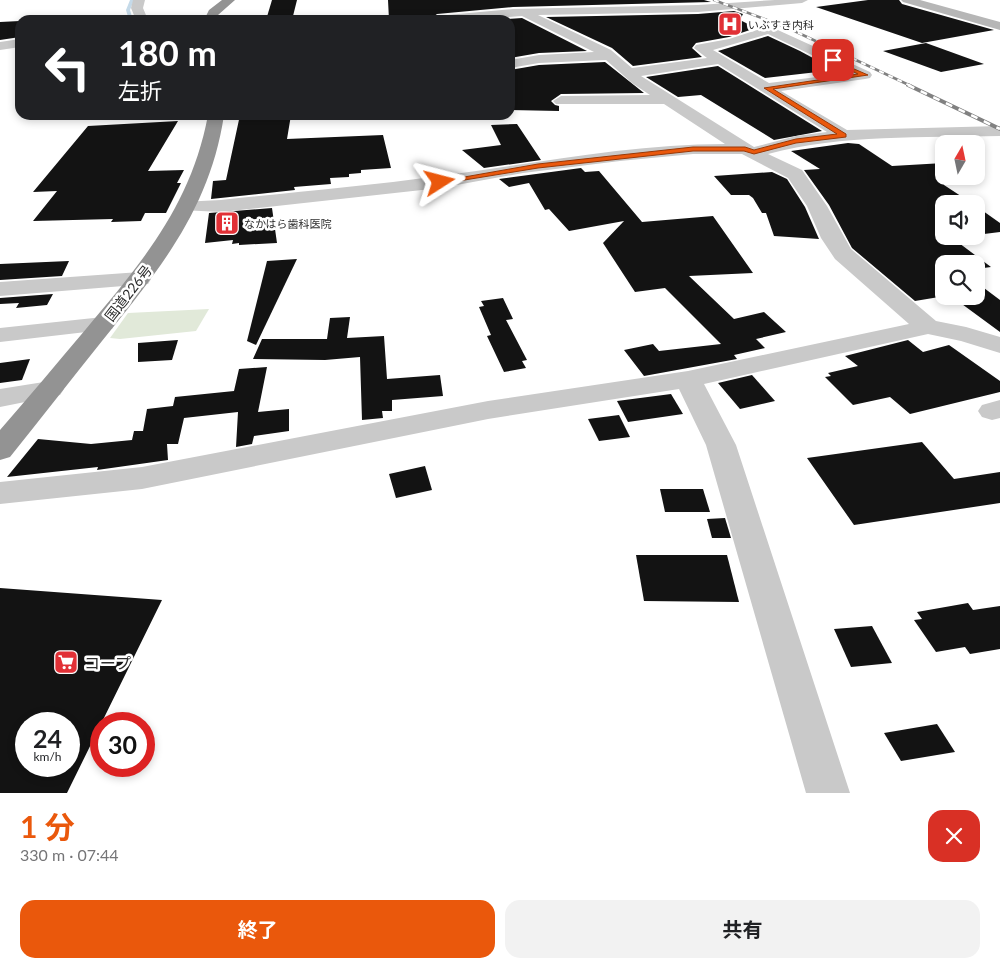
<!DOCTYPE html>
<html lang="ja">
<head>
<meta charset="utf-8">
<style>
	:root { --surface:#fff; --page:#f2f2f2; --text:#202124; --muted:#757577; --accent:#ea580c }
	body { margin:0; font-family:Lato,"Noto Sans JP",sans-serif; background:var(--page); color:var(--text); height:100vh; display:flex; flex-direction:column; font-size:19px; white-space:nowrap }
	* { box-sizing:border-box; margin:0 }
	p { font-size:16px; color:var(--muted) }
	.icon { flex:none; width:28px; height:28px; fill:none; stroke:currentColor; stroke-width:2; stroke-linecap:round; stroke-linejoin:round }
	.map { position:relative; height:793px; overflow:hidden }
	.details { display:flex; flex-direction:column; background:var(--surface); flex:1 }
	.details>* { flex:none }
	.top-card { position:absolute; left:15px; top:15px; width:500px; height:105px; border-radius:15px; box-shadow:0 2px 8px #0003; background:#202124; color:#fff; overflow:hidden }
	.needle { width:32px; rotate:9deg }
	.tools { position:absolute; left:935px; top:135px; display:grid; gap:10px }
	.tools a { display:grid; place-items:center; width:50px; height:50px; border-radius:10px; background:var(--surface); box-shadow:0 2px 8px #0003; font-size:25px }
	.speed { position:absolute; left:15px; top:712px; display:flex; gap:10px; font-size:25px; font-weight:700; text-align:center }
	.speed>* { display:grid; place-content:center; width:65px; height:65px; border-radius:50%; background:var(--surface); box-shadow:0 2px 8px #0003; line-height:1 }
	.speed small { font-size:12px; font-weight:400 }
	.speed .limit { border:8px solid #d22; background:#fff; color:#111 }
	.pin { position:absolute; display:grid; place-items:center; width:42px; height:42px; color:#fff; margin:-21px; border-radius:10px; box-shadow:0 2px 8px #0006 }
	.me { position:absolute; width:55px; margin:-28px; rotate:81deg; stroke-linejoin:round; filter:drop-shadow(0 0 4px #0008) }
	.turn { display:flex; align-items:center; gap:18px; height:105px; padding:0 20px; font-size:22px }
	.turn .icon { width:65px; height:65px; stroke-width:2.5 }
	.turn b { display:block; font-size:35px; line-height:42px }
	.round { display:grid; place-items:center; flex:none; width:52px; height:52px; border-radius:15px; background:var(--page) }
	.headline { display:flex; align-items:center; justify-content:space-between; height:85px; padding:0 20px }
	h1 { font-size:30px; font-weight:700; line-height:38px; color:var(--accent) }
	.action { display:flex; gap:10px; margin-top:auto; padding:10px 20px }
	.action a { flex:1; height:58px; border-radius:15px; background:var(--accent); color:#fff; font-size:20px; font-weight:700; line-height:58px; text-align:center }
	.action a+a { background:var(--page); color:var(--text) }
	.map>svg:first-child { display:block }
	.green { fill:#e1e9d9 }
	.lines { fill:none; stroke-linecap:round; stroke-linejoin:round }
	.stream { fill:#c5dae9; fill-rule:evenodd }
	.building { fill:#131313; fill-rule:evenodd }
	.street { fill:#c9c9c9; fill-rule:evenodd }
	.secondary { fill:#b6b6b6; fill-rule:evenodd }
	.highway { fill:#939393; fill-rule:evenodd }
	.rail-far1-casing { stroke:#818181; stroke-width:2.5 }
	.rail-casing { stroke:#818181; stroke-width:4 }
	.rail-far1 { stroke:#fff; stroke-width:2; stroke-dasharray:5; stroke-linecap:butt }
	.rail { stroke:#fff; stroke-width:2.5; stroke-dasharray:7; stroke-linecap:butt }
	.route { fill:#ea580c; stroke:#983908 }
	.labels { text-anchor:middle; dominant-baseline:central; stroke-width:5; stroke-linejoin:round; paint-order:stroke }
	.far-poi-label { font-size:11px; fill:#2c2c2c; stroke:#fff; text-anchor:start }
	.street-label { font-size:14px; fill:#2c2c2c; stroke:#fff }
	.near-poi-label { font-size:16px; fill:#2c2c2c; stroke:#fff; text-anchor:start }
</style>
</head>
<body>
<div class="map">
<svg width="1000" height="793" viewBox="0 0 1000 793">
	<rect width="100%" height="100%" fill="#fff"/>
	<path class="green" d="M209,309L196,331L120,339L110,338L128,313Z"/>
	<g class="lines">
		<path class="stream" d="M130,0H134L130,10L133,20H129L126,10Z"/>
	</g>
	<g class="building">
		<path d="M272,0H297L292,20H266Z"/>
		<path d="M388,0H704L711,2L513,7L437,14L429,20H389Z"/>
		<path d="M868,0H899L902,4L994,30L922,43L816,7Z"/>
		<path d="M734,11L743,14L740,20L756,28L729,37L696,43L692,48L702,57L633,66L612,48L546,17L698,14Z"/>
		<path d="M522,18L587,51L539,53L510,58V20H494Z"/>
		<path d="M20,21V37L0,40V22Z"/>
		<path d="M768,36L800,51L835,70L765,78L718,51Z"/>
		<path d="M926,43L984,64L941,72L883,51Z"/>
		<path d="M605,62L644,93L561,94L551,101L555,105L559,106V111L510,110V70L539,65Z"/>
		<path d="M718,66L822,131L774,140L701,95L678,97L646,77Z"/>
		<path d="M240,115H291L287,139L383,135L391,168L361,170V173L349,174V177L330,178L331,184L294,187L295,190L211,199L213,181L226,180Z"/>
		<path d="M178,121L148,171L184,170L177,183H181L166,213H145L141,221L111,222L113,219L33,221L57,191L33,192L88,126Z"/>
		<path d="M517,124L541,160L484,168L462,150L501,145L491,125Z"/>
		<path d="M848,143L859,144L892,166L944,163V185L973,204H944V236H960L951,237L991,267L976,269V264H944L945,296L915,301L852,248L829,205L804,170L820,169L791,151Z"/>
		<path d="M581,168L585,172L599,171L642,222L713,216L753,273L689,276L734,319L764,312L786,332L756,339L765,348L734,355L737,359L644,376L624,350L653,344L659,351L721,344L665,288L635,292L603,243L624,221L569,231L549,209L545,210L529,183L509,187L499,179Z"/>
		<path d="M772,172L787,179L805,207L819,239L774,236L766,213H762L753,198L749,195H731L714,176Z"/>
		<path d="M976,206L1000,223V232L976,235Z"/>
		<path d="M272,208L277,243L239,245V243L232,244L233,240L205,243L209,213Z"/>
		<path d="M297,259L256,345L247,341L267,261Z"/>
		<path d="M69,261L62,276L0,280V264Z"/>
		<path d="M976,282L1000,300V332L951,296H976Z"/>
		<path d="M53,294L47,305L16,308L19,303L0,304V298Z"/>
		<path d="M503,298L513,319L506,320L527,360L522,361L526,368L504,372L487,336L491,335L479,307L484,306L481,301Z"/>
		<path d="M350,317L347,338L384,336L387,379L440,375L443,396L392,400V411H382L383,418L362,420L360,357L325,360L253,359L262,339H327L330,318Z"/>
		<path d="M178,340L172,360L138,362V343Z"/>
		<path d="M908,340L923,352L949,345L1000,381V392L910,414L890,397L853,405L825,377L831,376L828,373L858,366L845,356Z"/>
		<path d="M30,359L22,380L0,383V363Z"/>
		<path d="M267,367L258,412L289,409V431L254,436L252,444L236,447L238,412L184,418L178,444H167L168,460L97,470L98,467L7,477L38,439L91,444L132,440L134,431H143L147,409L173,406L175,397L234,391L239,369Z"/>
		<path d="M752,375L775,401L740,409L718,383Z"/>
		<path d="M671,394L683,414L628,422L617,401Z"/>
		<path d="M619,415L630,437L599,441L588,419Z"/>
		<path d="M922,442L954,479L1000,472V503L854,525L807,458Z"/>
		<path d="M425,466L432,490L396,498L389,474Z"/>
		<path d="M660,489H703L710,512H665Z"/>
		<path d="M725,518L731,538H712L707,519Z"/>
		<path d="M636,555H727L739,602L644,601Z"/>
		<path d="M0,588L162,600L67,793H0ZM26,724H69V766H26Z"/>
		<path d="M968,603L973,610L1000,606V649L970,654L965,647L936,652L914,620L922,619L917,612Z"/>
		<path d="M872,626L892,663L851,667L834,629Z"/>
		<path d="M937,724L955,752L901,761L884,733Z"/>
	</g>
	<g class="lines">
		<g class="street">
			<path d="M133,0H145L143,8L148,20H136L131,8Z"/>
			<path d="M775,0H808L802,3L698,12L538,15L611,50L632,68L707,58L694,48L696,45L729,39L769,26L870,72L872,75L870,78L865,79L781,91L847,130L1000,126V136C923,138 843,134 768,154L802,170L827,206L851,249L936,321L966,327L1000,337V353L961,341L928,334L704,384L736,445L850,793H806L706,445L679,389L488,419L142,489L0,504V482L142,467L488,401L688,371L909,324L835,259L821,238L807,206L788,178L742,154H693L620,161L523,173L440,188L221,212L181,210L178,206L181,202L221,200C294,192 367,186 439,176C534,164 629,144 725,144L664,104H556L553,101L561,96L650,95L632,83L606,60L539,63L510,68V60L539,55L594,52L522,16L470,20H431L437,16L513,9L698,5ZM768,34L849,73L769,83L713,50ZM718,64L827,132L796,136L754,147L641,76Z"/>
			<path d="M20,39V47L0,50V42Z"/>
			<path d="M140,272L148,274L151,279L148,284L0,296V282Z"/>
			<path d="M103,317L112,319L115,324L112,329L0,342V328Z"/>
			<path d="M50,381L60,383L64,389L60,395L0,407V389Z"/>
			<path d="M1000,400V418L992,420L982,417L978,411L982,405Z"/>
		</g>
		<path class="secondary" d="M901,0H920L1000,22V30L903,2Z"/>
		<g class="highway">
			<path d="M222,0H235L218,15L216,20H204L209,10Z"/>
			<path d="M208,115H224C210,209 159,270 102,341C71,380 41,418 10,457L0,460V430C29,397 57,363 86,329C143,261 191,205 208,115Z"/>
		</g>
		<g class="rail-far1-casing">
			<path id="rail-far1" d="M714,0L788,28L911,86"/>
		</g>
		<g class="rail-casing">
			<path id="rail" d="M908,85L1000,129"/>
		</g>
		<use href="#rail-far1" class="rail-far1"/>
		<use href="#rail" class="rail"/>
	</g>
	<path class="route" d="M831,59L868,75L773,89L846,134V137L796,143L754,154L744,151H693L538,168L440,184L436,182L538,164L693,147H745L754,150L796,139L837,134L764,88L858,74L831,61Z"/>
	<defs>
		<g id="hospital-square" transform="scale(1.25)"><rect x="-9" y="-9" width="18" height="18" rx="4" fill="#e13036" stroke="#fff"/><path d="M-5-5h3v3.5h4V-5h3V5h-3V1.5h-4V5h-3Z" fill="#fff"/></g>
		<g id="building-square" transform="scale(1.25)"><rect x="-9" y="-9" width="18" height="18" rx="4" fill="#e13036" stroke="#fff"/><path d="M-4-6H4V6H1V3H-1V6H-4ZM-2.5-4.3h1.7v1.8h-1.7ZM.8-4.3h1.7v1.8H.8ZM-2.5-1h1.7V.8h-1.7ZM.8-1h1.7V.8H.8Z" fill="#fff"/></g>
		<g id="supermarket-square" transform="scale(1.25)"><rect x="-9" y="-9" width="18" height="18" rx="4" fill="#e13036" stroke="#fff"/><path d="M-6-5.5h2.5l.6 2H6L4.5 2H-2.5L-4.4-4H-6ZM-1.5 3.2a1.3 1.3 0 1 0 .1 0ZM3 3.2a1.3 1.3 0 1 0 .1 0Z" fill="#fff"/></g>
	</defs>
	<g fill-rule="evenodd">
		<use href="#hospital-square" x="730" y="24"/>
		<use href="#building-square" x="227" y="223"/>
		<use href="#supermarket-square" x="66" y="662"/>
	</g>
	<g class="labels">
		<g class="far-poi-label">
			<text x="748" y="24">いぶすき内科</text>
			<text x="244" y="223">なかはら歯科医院</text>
		</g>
		<g class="street-label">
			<text transform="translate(128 293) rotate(-52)">国道226号</text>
		</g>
		<g class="near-poi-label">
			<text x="84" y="662">コープ</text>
		</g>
	</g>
</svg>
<div class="tools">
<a><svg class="needle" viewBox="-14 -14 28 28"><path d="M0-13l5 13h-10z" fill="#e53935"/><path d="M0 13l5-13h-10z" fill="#757577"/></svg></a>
<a><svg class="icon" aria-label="sound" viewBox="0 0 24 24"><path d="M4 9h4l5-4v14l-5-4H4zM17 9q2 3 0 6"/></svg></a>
<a><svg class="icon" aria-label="search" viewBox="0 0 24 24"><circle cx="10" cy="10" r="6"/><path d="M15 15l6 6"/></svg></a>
</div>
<div class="speed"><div>24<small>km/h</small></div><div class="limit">30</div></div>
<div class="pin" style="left:833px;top:60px;background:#d93025"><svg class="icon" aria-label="arrive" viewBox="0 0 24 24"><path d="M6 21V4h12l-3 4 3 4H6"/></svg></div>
<svg class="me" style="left:440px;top:182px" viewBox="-20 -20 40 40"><path d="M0-17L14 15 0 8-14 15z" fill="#ea580c" stroke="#fff" stroke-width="4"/></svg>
<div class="top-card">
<div class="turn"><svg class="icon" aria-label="left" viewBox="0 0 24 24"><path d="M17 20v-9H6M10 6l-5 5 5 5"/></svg><div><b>180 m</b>左折</div></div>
</div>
</div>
<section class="details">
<div class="headline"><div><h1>1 分</h1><p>330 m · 07:44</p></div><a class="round" style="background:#d93025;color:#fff"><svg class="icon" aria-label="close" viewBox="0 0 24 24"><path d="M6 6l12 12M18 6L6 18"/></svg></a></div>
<div class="action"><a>終了</a><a>共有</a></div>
</section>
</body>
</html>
